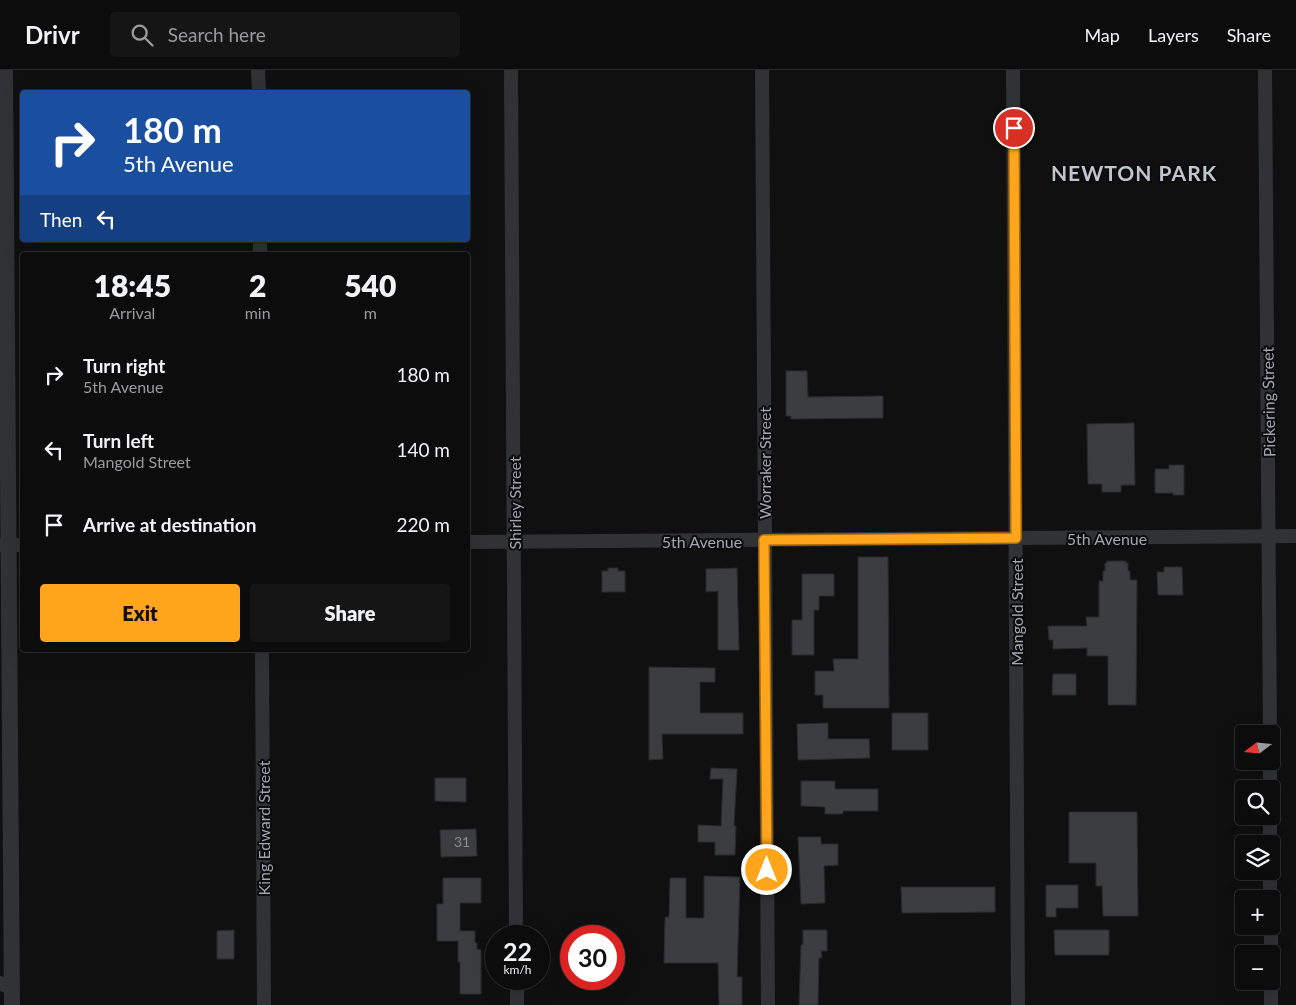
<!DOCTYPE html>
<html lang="en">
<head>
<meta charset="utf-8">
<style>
	:root { --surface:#0c0c0d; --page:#151516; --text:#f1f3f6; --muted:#9a9b9d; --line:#2c2c2e; --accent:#fea51b }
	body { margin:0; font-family:Lato,sans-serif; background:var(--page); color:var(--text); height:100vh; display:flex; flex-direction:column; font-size:19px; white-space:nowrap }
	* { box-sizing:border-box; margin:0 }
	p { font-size:16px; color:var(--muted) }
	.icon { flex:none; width:28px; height:28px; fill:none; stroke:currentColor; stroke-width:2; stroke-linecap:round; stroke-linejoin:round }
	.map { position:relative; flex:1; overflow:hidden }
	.panel { position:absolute; left:20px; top:182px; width:450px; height:400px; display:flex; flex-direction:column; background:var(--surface); border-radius:5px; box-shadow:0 5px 20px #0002,0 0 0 1px var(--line) }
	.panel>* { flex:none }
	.hud { position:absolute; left:20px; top:20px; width:450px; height:152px; border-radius:5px; box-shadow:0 5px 20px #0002,0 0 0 1px var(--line); background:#1a4fa0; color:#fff; overflow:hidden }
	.needle { width:32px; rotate:254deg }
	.controls { position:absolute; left:1235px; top:655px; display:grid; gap:10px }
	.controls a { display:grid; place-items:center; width:45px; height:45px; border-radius:5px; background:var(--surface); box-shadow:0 5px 20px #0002,0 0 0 1px var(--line); font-size:25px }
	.speed { position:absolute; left:485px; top:855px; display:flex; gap:10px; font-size:25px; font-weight:700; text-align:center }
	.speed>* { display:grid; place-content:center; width:65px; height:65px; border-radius:50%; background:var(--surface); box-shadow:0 5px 20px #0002,0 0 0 1px var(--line); line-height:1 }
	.speed small { font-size:12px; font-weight:400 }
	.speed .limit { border:8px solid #d22; background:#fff; color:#111 }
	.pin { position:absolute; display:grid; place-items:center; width:42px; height:42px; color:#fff; margin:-21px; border:2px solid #fff; border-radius:50%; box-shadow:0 1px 5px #0007 }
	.me { position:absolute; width:55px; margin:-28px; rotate:0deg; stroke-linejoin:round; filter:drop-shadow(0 0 4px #0008) }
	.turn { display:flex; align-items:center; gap:18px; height:105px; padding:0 20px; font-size:22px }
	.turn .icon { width:65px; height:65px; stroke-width:2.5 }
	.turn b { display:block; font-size:35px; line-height:42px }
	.then { display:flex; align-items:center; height:48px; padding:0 20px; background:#0003; gap:10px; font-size:19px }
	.eta { display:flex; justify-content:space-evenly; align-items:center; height:85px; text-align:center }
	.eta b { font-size:30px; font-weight:800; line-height:35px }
	.action { display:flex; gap:10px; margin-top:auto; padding:10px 20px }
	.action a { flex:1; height:58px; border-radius:5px; background:var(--accent); color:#111; font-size:20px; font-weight:800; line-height:58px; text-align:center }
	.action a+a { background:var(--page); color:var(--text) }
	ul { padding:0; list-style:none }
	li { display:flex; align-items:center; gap:15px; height:75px; padding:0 20px }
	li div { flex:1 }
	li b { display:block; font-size:19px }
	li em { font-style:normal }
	header { display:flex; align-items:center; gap:30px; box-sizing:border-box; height:70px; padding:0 25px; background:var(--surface); border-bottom:1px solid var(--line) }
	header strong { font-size:24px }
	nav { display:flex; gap:28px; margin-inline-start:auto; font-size:18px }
	.search { width:350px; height:45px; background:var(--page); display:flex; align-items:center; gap:12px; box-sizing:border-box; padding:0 18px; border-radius:5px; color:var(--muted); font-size:19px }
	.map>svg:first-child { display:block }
	.building { fill:#3b3d41; stroke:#292a2d }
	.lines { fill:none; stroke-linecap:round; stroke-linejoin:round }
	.minor { stroke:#303236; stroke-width:14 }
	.tertiary { stroke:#303236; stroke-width:16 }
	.route-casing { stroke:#a56b12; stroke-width:12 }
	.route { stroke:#fea51b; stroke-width:9 }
	.labels { text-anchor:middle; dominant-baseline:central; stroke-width:4; stroke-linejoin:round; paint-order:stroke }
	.number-label { font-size:14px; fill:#878c96 }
	.street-label { font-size:16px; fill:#a0a7b3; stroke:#0b0b0c }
	.district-label { font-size:21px; font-weight:bold; letter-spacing:1px; fill:#c1c5cf; stroke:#0b0b0c }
</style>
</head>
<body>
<header>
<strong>Drivr</strong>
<div class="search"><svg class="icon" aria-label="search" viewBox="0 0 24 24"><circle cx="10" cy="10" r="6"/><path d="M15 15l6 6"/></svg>Search here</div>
<nav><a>Map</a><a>Layers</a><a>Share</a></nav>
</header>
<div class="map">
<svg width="1296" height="935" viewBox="0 0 1296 935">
	<rect width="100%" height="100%" fill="#101011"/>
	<g class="building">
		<path d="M786,301H807L808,327L883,326V348L791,349V346H786Z"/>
		<path d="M1134,353L1135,415H1121V422H1102V414H1088L1087,354Z"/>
		<path d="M1169,395H1184V425H1173V423H1155V399H1169Z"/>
		<path d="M858,487H888L889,638H823V625H815V601H834L833,589H858Z"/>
		<path d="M1107,491H1126V493H1128V501H1130V510H1137L1136,635H1108V586H1087V578L1053,579V570H1049L1048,556H1087L1086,547H1099V511H1103V501H1105V493H1107Z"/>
		<path d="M1164,497H1182L1183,525H1158L1157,502H1164Z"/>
		<path d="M608,498H618V501H625V522H602V501H608Z"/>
		<path d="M737,498L739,580H718V521L706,522V499Z"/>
		<path d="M802,504H834V526H819V540H814V585H792V550H802Z"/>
		<path d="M649,597L715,598V612H700V643H743V664H662L663,689L649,690Z"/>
		<path d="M1053,604H1076V625H1052Z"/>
		<rect x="892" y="643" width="36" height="37"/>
		<path d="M828,653V669H869L870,688L798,690L797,654Z"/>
		<path d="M711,698L737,699L734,756H736L735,785H715V772H698V755L721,756L723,709H710Z"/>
		<path d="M435,708H466V732L435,731Z"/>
		<path d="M801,711H835V719H878V741H843V744H825V737L801,736Z"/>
		<path d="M1069,742H1137L1138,846H1103L1102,816H1096V793H1069Z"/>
		<path d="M476,759L477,786L441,787L440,760Z"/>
		<path d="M798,767H821V774H838V795L824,796L825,833L801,834Z"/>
		<path d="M704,806L740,807L737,907H742V935H719L718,893H664L665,847H669L670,808H686V848H704Z"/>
		<path d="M443,808H481V833H460V861H475V873H477V879L481,880V924H460V892H458V871H437V834H443Z"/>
		<path d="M1046,815H1078V838H1056V847H1046Z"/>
		<path d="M901,817H995V842L902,843Z"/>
		<path d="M234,860V889H217V861Z"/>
		<path d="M803,860H827V881H821L822,888H819L818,935H799L801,875L803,874Z"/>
		<path d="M1054,860H1109V885H1055Z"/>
	</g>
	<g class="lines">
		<g class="minor">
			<path d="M258,0L259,22"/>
			<path d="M511,0L516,866"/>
			<path d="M762,0L768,935"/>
			<path d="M1013,0L1018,935"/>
			<path d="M1265,0L1270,664"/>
			<path d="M260,170V185"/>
			<path d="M468,472L1296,466"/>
			<path d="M0,475H22"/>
			<path d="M262,580L264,935"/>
			<path d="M1270,691V719"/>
			<path d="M1270,746V774"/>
			<path d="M1270,801V829"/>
			<path d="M1271,856V884"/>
			<path d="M517,909V935"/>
			<path d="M1271,911V935"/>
			<path d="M0,913L12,919"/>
		</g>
		<path class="tertiary" d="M5,0L12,935"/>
	</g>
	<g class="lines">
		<g class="route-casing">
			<path id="route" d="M767,800L764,470L1016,468L1014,58"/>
		</g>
		<use href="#route" class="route"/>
	</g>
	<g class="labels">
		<g class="number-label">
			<text x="462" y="771">31</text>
		</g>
		<g class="street-label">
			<text transform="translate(1268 332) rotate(-91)">Pickering Street</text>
			<text transform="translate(764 393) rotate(-90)">Worraker Street</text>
			<text transform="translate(514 433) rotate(-90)">Shirley Street</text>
			<text x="1107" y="468">5th Avenue</text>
			<text x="702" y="471">5th Avenue</text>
			<text transform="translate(1016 542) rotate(-90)">Mangold Street</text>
			<text transform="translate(263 758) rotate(-90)">King Edward Street</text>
		</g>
		<g class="district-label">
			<text x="1134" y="102">NEWTON PARK</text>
		</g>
	</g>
</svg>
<div class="controls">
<a><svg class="needle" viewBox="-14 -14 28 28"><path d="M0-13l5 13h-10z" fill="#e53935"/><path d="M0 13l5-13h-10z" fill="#9a9b9d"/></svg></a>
<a><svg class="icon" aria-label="search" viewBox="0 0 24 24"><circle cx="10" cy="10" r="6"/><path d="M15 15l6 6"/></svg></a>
<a><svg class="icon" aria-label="layers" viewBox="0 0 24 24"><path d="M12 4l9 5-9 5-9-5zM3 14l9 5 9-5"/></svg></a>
<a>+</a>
<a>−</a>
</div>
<div class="speed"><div>22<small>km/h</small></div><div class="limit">30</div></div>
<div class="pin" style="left:1014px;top:58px;background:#d93025"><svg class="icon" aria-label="arrive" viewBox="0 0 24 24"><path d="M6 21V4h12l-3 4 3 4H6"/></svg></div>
<svg class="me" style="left:767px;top:800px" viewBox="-20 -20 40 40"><circle r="17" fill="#fea51b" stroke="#fff" stroke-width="3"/><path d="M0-11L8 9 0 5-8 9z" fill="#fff"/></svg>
<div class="hud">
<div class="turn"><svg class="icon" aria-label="right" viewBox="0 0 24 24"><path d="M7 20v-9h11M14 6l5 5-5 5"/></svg><div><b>180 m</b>5th Avenue</div></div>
<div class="then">Then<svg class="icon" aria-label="left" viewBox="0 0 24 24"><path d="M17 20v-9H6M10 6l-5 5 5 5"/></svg></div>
</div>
<section class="panel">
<div class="eta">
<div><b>18:45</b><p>Arrival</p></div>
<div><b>2</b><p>min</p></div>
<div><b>540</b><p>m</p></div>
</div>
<ul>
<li><svg class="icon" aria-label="right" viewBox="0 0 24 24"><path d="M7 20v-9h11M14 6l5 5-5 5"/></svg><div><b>Turn right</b><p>5th Avenue</p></div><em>180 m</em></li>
<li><svg class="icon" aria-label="left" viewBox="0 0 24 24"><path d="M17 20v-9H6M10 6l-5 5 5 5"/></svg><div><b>Turn left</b><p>Mangold Street</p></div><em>140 m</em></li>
<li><svg class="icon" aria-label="arrive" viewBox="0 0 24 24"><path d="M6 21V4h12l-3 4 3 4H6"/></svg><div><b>Arrive at destination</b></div><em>220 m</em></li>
</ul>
<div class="action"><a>Exit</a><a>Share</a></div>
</section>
</div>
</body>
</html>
